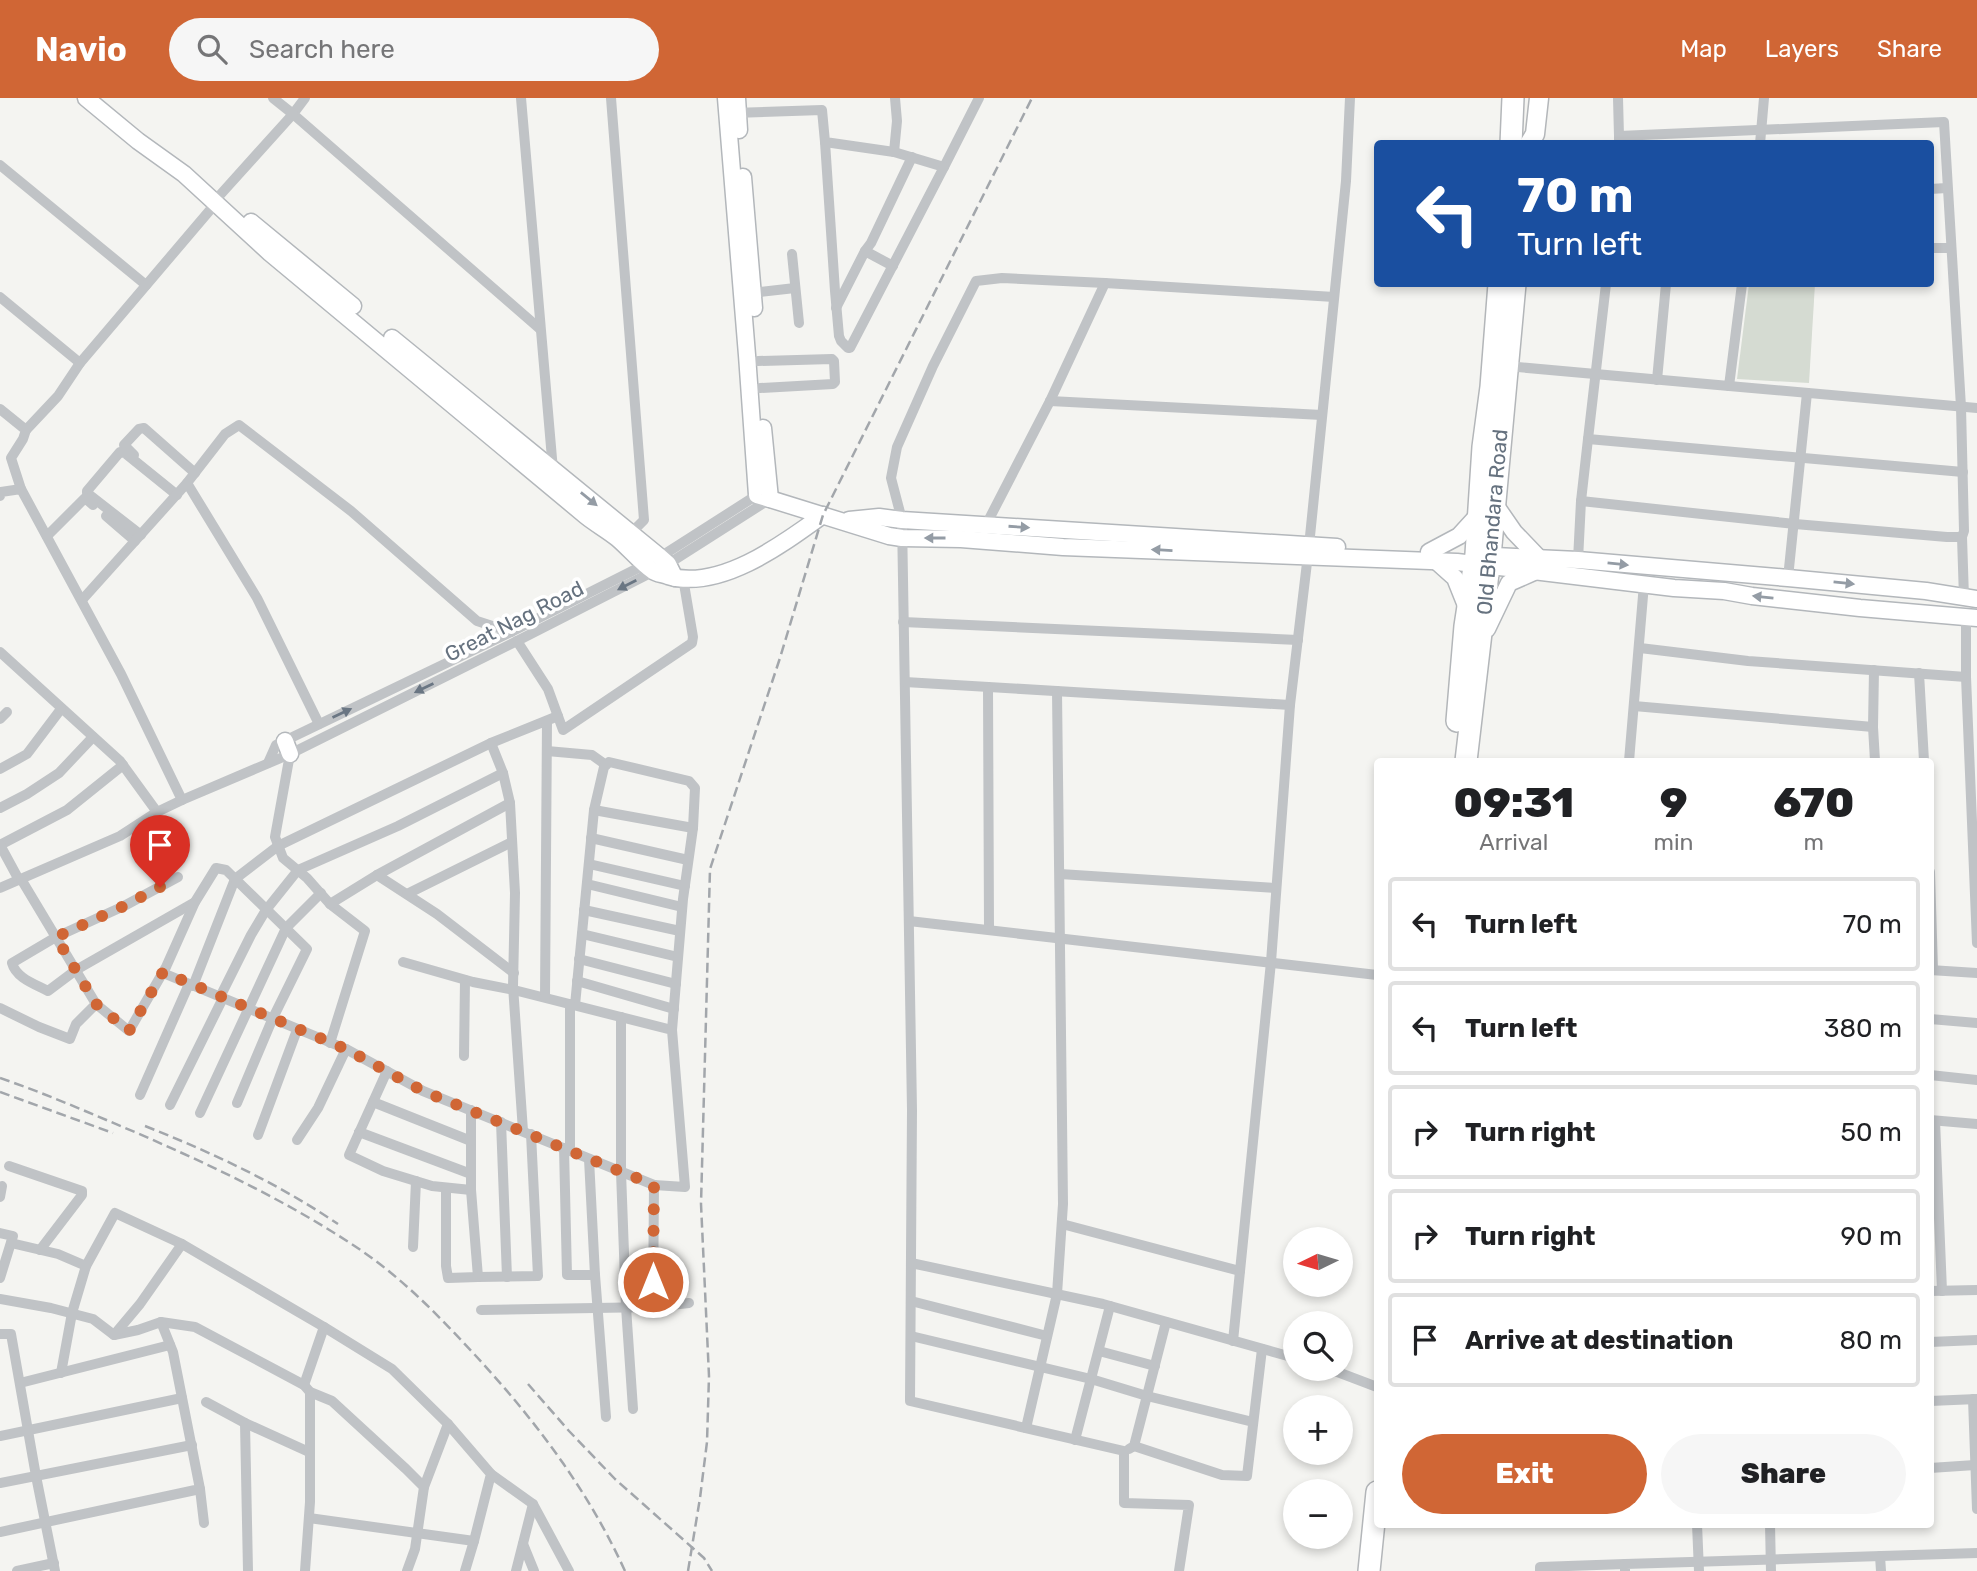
<!DOCTYPE html>
<html lang="en">
<head>
<meta charset="utf-8">
<style>
	:root { --surface:#fff; --page:#f6f6f6; --text:#202124; --muted:#757577; --line:#e0e0e0; --accent:#d06635 }
	body { margin:0; font-family:Rubik,sans-serif; background:var(--page); color:var(--text); height:100vh; display:flex; flex-direction:column; font-size:26px; white-space:nowrap }
	* { box-sizing:border-box; margin:0 }
	p { font-size:23px; color:var(--muted) }
	.icon { flex:none; width:38px; height:38px; fill:none; stroke:currentColor; stroke-width:2; stroke-linecap:round; stroke-linejoin:round }
	.map { position:relative; flex:1; overflow:hidden }
	.drawer { position:absolute; left:1374px; top:660px; width:560px; height:770px; display:flex; flex-direction:column; background:var(--surface); border-radius:7px; box-shadow:0 4px 10px #0003 }
	.drawer>* { flex:none }
	.guide { position:absolute; left:1374px; top:42px; width:560px; height:147px; border-radius:7px; box-shadow:0 4px 10px #0003; background:#1a4fa0; color:#fff; overflow:hidden }
	.needle { width:46px; rotate:265deg }
	.tools { position:absolute; left:1283px; top:1129px; display:grid; gap:14px }
	.tools a { display:grid; place-items:center; width:70px; height:70px; border-radius:50%; background:var(--surface); box-shadow:0 4px 10px #0003; font-size:35px }
	.pin { position:absolute; display:grid; place-items:center; width:60px; height:60px; color:#fff; margin:-72px -30px; border-radius:50% 50% 50% 0; rotate:-45deg; box-shadow:0 0 7px #0007 }
	.pin .icon { rotate:45deg }
	.me { position:absolute; width:77px; margin:-38px; rotate:0deg; stroke-linejoin:round; filter:drop-shadow(0 0 5px #0008) }
	.turn { display:flex; align-items:center; gap:24px; height:147px; padding:0 28px; font-size:32px }
	.turn .icon { width:91px; height:91px; stroke-width:2.5 }
	.turn b { display:block; font-size:49px; line-height:60px }
	.eta { display:flex; justify-content:space-evenly; align-items:center; height:119px; text-align:center }
	.eta b { font-size:42px; font-weight:800; line-height:49px }
	.cta { display:flex; gap:14px; margin-top:auto; padding:14px 28px }
	.cta a { flex:1; height:80px; border-radius:42px; background:var(--accent); color:#fff; font-size:28px; font-weight:800; line-height:80px; text-align:center }
	.cta a+a { background:var(--page); color:var(--text) }
	ul { padding:0; list-style:none }
	li { display:flex; align-items:center; gap:21px; height:94px; margin:0 14px 10px; padding:0 14px; border:4px solid var(--line); border-radius:7px }
	li div { flex:1 }
	li b { display:block; font-size:26px }
	li em { font-style:normal }
	header { display:flex; align-items:center; gap:42px; box-sizing:border-box; height:98px; padding:0 35px; background:var(--accent); color:#fff }
	header strong { font-size:33px }
	nav { display:flex; gap:38px; margin-inline-start:auto; font-size:24px }
	.search { width:490px; height:63px; background:var(--page); display:flex; align-items:center; gap:18px; box-sizing:border-box; padding:0 24px; border-radius:38px; color:var(--muted); font-size:26px }
	.map>svg:first-child { display:block }
	.green { fill:#d5dbd2 }
	.lines { fill:none; stroke-linecap:round; stroke-linejoin:round }
	.secondary-casing { stroke:#b3b7bb; stroke-width:19 }
	.primary-casing { stroke:#b4b7ba; stroke-width:21 }
	.highway-casing { stroke:#b3b6b9; stroke-width:24 }
	.street { stroke:#c0c3c6; stroke-width:10 }
	.secondary { stroke:#fff; stroke-width:16 }
	.primary { stroke:#fff; stroke-width:18 }
	.highway { stroke:#fff; stroke-width:21 }
	.rail { stroke:#a2a6ab; stroke-width:2.5; stroke-dasharray:10 5; stroke-linecap:butt }
	.oneway { fill:#949ca5 }
	.oneway2 { fill:#6a7683 }
	.route { stroke:#d06635; stroke-width:12; stroke-dasharray:0 21.6 }
	.labels { text-anchor:middle; dominant-baseline:central; stroke-width:7; stroke-linejoin:round; paint-order:stroke }
	.street-label { font-size:21px; fill:#66727f; stroke:#fff }
</style>
</head>
<body>
<header>
<strong>Navio</strong>
<div class="search"><svg class="icon" aria-label="search" viewBox="0 0 24 24"><circle cx="10" cy="10" r="6"/><path d="M15 15l6 6"/></svg>Search here</div>
<nav><a>Map</a><a>Layers</a><a>Share</a></nav>
</header>
<div class="map">
<svg width="1977" height="1473" viewBox="0 0 1977 1473">
	<rect width="100%" height="100%" fill="#f4f4f1"/>
	<path class="green" d="M1749,186H1815L1809,285L1737,281Z"/>
	<g class="lines">
		<g class="secondary-casing">
			<g id="secondary">
				<path d="M86,0L138,43L184,76L270,155L586,418C596,426 607,432 617,440C629,450 640,464 653,473C657,476 663,476 668,478C720,493 783,446 823,417"/>
				<path d="M726,0L747,257L757,397L889,438L902,440L961,441L1063,449L1457,464L1674,490L1724,493L1752,498L1860,510L1977,520"/>
				<path d="M737,0L739,32"/>
				<path d="M743,79L754,210"/>
				<path d="M251,124L353,208"/>
				<path d="M392,240L660,459L668,466L675,480"/>
				<path d="M763,330L770,401"/>
				<path d="M1494,405L1514,434L1539,460"/>
				<path d="M849,422L879,419L902,422L1337,449"/>
				<path d="M1429,454L1459,438L1479,416"/>
				<path d="M1495,458L1578,462L1788,480L1926,493L1977,501"/>
				<path d="M1436,463L1455,480L1467,510"/>
				<path d="M1487,531L1509,485L1534,474"/>
				<path d="M285,643L290,656"/>
			</g>
		</g>
		<g class="primary-casing">
			<path id="primary" d="M1529,46L1535,36L1539,0"/>
		</g>
		<g class="highway-casing">
			<g id="highway">
				<path d="M1511,46L1513,0"/>
				<path d="M1457,623L1465,528L1476,456L1483,349L1491,289L1499,186"/>
				<path d="M1466,663L1490,458L1515,186"/>
				<path d="M1369,1473L1377,1394"/>
			</g>
		</g>
		<g class="street">
			<path d="M305,0L293,16L540,231"/>
			<path d="M521,0L553,372"/>
			<path d="M611,0L644,422L631,435"/>
			<path d="M1618,0L1619,38"/>
			<path d="M733,15L822,12L825,44L894,54L944,69L979,0"/>
			<path d="M825,44L835,193L839,238L841,243L848,250H850L944,69"/>
			<path d="M1760,46L1764,0"/>
			<path d="M894,54L897,23L895,0"/>
			<path d="M0,67L146,187"/>
			<path d="M1930,91L1947,90"/>
			<path d="M220,97L293,16L273,0"/>
			<path d="M1930,150H1951"/>
			<path d="M865,153L893,168"/>
			<path d="M792,156L799,225"/>
			<path d="M1105,185L1002,180L976,183L933,268L897,349L891,380L902,422L912,1012L910,1303L1124,1353V1405L1189,1407L1179,1473"/>
			<path d="M1606,186L1588,341L1963,374"/>
			<path d="M752,195L795,190"/>
			<path d="M0,199L80,265"/>
			<path d="M836,210L865,153L871,145L912,59"/>
			<path d="M758,263L832,261L834,263L835,284L833,286L760,290"/>
			<path d="M1506,268L1729,288L1742,186"/>
			<path d="M1657,282L1666,186"/>
			<path d="M1729,288L1977,310"/>
			<path d="M1050,303L1322,317"/>
			<path d="M0,311L26,332L23,341L11,360L21,391"/>
			<path d="M26,332L58,298L80,265L216,105"/>
			<path d="M134,357L124,347L139,331L144,330L195,375"/>
			<path d="M187,385L225,336L239,327L351,413L477,523L511,534"/>
			<path d="M0,398L1,394L21,391L121,576L182,702"/>
			<path d="M1581,403L1795,426L1947,439H1962L1964,433L1961,309L1944,24L1619,38V46"/>
			<path d="M106,418L135,443"/>
			<path d="M986,427L1050,303L1105,185L1334,199"/>
			<path d="M141,437L87,395V393L120,354L125,355L177,397"/>
			<path d="M47,438L85,400L93,407"/>
			<path d="M1962,439L1964,500"/>
			<path d="M1578,462L1581,403L1588,341"/>
			<path d="M1788,480L1807,295"/>
			<path d="M82,502L187,385L257,500L319,626"/>
			<path d="M1966,520V579L1977,845"/>
			<path d="M903,524L1298,542"/>
			<path d="M517,543L548,591L563,632L692,545L693,539L683,480"/>
			<path d="M1640,550L1748,563L1966,579"/>
			<path d="M0,554L120,663L157,714"/>
			<path d="M1874,572L1873,629L1875,663"/>
			<path d="M1919,575L1924,663"/>
			<path d="M905,584L1290,607"/>
			<path d="M988,589L989,832"/>
			<path d="M1634,608L1873,629"/>
			<path d="M0,621L7,614"/>
			<path d="M491,645L503,675L510,705L515,795L513,888L523,1033"/>
			<path d="M547,653L592,657L606,667"/>
			<path d="M290,656L275,739L283,760L307,780L330,806L365,833L330,945"/>
			<path d="M1629,663L1644,486"/>
			<path d="M268,665L276,647L511,534L660,459L757,397"/>
			<path d="M0,671L27,656L61,611"/>
			<path d="M0,710L27,696L59,675L93,639"/>
			<path d="M594,712L693,730"/>
			<path d="M591,740L688,762"/>
			<path d="M0,747L67,712L123,667"/>
			<path d="M0,747L19,782"/>
			<path d="M589,766L685,788"/>
			<path d="M1930,774L1933,872"/>
			<path d="M1060,776L1275,790"/>
			<path d="M377,777L437,816L514,875"/>
			<path d="M178,779L124,808L56,839L12,865C16,880 35,886 48,893L76,872L195,804"/>
			<path d="M587,786L682,809"/>
			<path d="M0,790L120,738L157,714L182,702L290,656L517,543L668,466L770,401"/>
			<path d="M407,796L512,744"/>
			<path d="M330,806L377,777L510,705"/>
			<path d="M584,812L680,833"/>
			<path d="M909,823L1377,877"/>
			<path d="M582,836L678,859"/>
			<path d="M579,861L676,886"/>
			<path d="M403,864L473,884L514,892L672,932L685,1089L654,1087"/>
			<path d="M1930,872L1977,875"/>
			<path d="M163,875L346,951L423,993L654,1087L653,1209L481,1212"/>
			<path d="M577,883L674,911"/>
			<path d="M193,888L235,781L278,748L491,645L558,618"/>
			<path d="M220,899L251,837L266,812L298,772L398,728L503,675"/>
			<path d="M545,899L547,623"/>
			<path d="M96,906L129,933L166,869L195,804L216,770L226,772L307,851L272,922L237,1005"/>
			<path d="M575,907L594,712L604,669L609,664L689,683L695,690L693,730L683,801L672,932"/>
			<path d="M0,910L39,929L70,941L76,926L96,906L21,781"/>
			<path d="M621,919V1074L626,1209L633,1311"/>
			<path d="M1930,921L1977,925"/>
			<path d="M464,958L465,882"/>
			<path d="M387,973L349,1057L383,1073L432,1088L471,1092V1012"/>
			<path d="M1930,977L1977,982"/>
			<path d="M140,997L189,886"/>
			<path d="M373,1004L471,1043"/>
			<path d="M170,1007L223,900"/>
			<path d="M200,1015L286,830L321,795"/>
			<path d="M1930,1022L1977,1026"/>
			<path d="M1935,1023L1942,1193"/>
			<path d="M501,1024L507,1179"/>
			<path d="M359,1034L471,1076"/>
			<path d="M258,1037L297,932"/>
			<path d="M297,1042L318,1010L346,951"/>
			<path d="M564,1050L567,1177H595"/>
			<path d="M570,1053V906"/>
			<path d="M589,1061L595,1177L606,1319"/>
			<path d="M9,1068L82,1093V1097L40,1152"/>
			<path d="M446,1090V1168L448,1180L478,1179L471,1092"/>
			<path d="M0,1099L2,1088"/>
			<path d="M1062,1126L1240,1173"/>
			<path d="M0,1135L13,1138L0,1180"/>
			<path d="M11,1145L58,1156L86,1168"/>
			<path d="M413,1149L416,1083"/>
			<path d="M911,1165L1103,1206L1295,1260"/>
			<path d="M478,1179L538,1178L531,1036"/>
			<path d="M1930,1193L1977,1192"/>
			<path d="M0,1201L51,1210L93,1221L114,1237L138,1232L161,1224L195,1229L304,1287L310,1294L332,1303L406,1371L424,1389L415,1451L407,1473"/>
			<path d="M911,1203L1047,1238"/>
			<path d="M653,1209L689,1205"/>
			<path d="M324,1229L392,1271L448,1326L491,1376L474,1443L465,1473"/>
			<path d="M0,1236H11L36,1378L55,1473"/>
			<path d="M114,1237L140,1206L182,1146L324,1229L304,1287"/>
			<path d="M911,1238L1091,1281L1147,1298L1253,1324"/>
			<path d="M1233,1243L1271,864L1290,607L1309,448L1346,83L1350,0"/>
			<path d="M1930,1244L1977,1242"/>
			<path d="M1099,1253L1155,1268"/>
			<path d="M1327,1270L1377,1289"/>
			<path d="M61,1275L72,1215L86,1168L115,1115L182,1146"/>
			<path d="M20,1285L170,1247"/>
			<path d="M1973,1301L1977,1411"/>
			<path d="M1930,1303L1977,1301"/>
			<path d="M206,1304L245,1325L309,1354"/>
			<path d="M245,1325L248,1473"/>
			<path d="M1026,1330L1057,1196L1063,1106L1057,593"/>
			<path d="M0,1338L182,1300"/>
			<path d="M1075,1342L1110,1208"/>
			<path d="M1134,1348L1222,1377L1247,1378L1262,1251"/>
			<path d="M1129,1351L1134,1348L1166,1224"/>
			<path d="M1930,1370L1975,1367"/>
			<path d="M491,1376L533,1406L569,1473"/>
			<path d="M0,1385L192,1347"/>
			<path d="M424,1389L448,1326"/>
			<path d="M200,1391L204,1425"/>
			<path d="M309,1420L474,1443"/>
			<path d="M1697,1426L1699,1473"/>
			<path d="M1770,1426L1771,1473"/>
			<path d="M0,1434L200,1391L173,1254L161,1224"/>
			<path d="M523,1446L534,1473"/>
			<path d="M1880,1458L1881,1473"/>
			<path d="M17,1473L54,1465"/>
			<path d="M305,1473L310,1404V1294"/>
			<path d="M516,1473L533,1406"/>
			<path d="M1540,1473V1469L1625,1466"/>
			<path d="M1625,1473V1466L1977,1455"/>
		</g>
		<use href="#secondary" class="secondary"/>
		<use href="#primary" class="primary"/>
		<use href="#highway" class="highway"/>
		<g class="rail">
			<path d="M0,980C47,996 92,1016 137,1035C215,1069 291,1105 362,1153C404,1182 440,1219 475,1257C535,1322 588,1392 625,1473"/>
			<path d="M0,994L113,1035"/>
			<path d="M145,1028C213,1055 277,1085 338,1126"/>
			<path d="M528,1286L569,1333L615,1381L704,1460L712,1473"/>
			<path d="M688,1473L700,1400L707,1344L709,1278L701,1106L710,771L780,560L823,417L1032,0"/>
		</g>
	</g>
	<defs><path id="oneway-solid" d="M-6-.8H1V-3.2L6.5 0L1 3.2V.8H-6Z" transform="scale(1.75)"/></defs>
	<g class="oneway">
		<use href="#oneway-solid" transform="translate(589 401) rotate(39)"/>
		<use href="#oneway-solid" transform="translate(1019 429) rotate(4)"/>
		<use href="#oneway-solid" transform="translate(935 440) rotate(-180)"/>
		<use href="#oneway-solid" transform="translate(1162 452) rotate(-177)"/>
		<use href="#oneway-solid" transform="translate(1618 466) rotate(6)"/>
		<use href="#oneway-solid" transform="translate(1844 485) rotate(6)"/>
		<use href="#oneway-solid" transform="translate(1763 499) rotate(-174)"/>
	</g>
	<g class="oneway2">
		<use href="#oneway-solid" transform="translate(627 487) rotate(153)"/>
		<use href="#oneway-solid" transform="translate(424 590) rotate(154)"/>
		<use href="#oneway-solid" transform="translate(342 615) rotate(-25)"/>
	</g>
	<g class="lines">
		<path class="route" d="M160,789L124,808L56,839L96,906L129,933L163,874L346,951L423,993L654,1087L653,1184"/>
	</g>
	<g class="labels">
		<g class="street-label">
			<text transform="translate(1492 424) rotate(-85)">Old Bhandara Road</text>
			<text transform="translate(514 523) rotate(-27)">Great Nag Road</text>
		</g>
	</g>
</svg>
<div class="tools">
<a><svg class="needle" viewBox="-14 -14 28 28"><path d="M0-13l5 13h-10z" fill="#e53935"/><path d="M0 13l5-13h-10z" fill="#757577"/></svg></a>
<a><svg class="icon" aria-label="search" viewBox="0 0 24 24"><circle cx="10" cy="10" r="6"/><path d="M15 15l6 6"/></svg></a>
<a>+</a>
<a>−</a>
</div>
<div class="pin" style="left:160px;top:789px;background:#d93025"><svg class="icon" aria-label="arrive" viewBox="0 0 24 24"><path d="M6 21V4h12l-3 4 3 4H6"/></svg></div>
<svg class="me" style="left:653px;top:1184px" viewBox="-20 -20 40 40"><circle r="17" fill="#d06635" stroke="#fff" stroke-width="3"/><path d="M0-11L8 9 0 5-8 9z" fill="#fff"/></svg>
<div class="guide">
<div class="turn"><svg class="icon" aria-label="left" viewBox="0 0 24 24"><path d="M17 20v-9H6M10 6l-5 5 5 5"/></svg><div><b>70 m</b>Turn left</div></div>
</div>
<section class="drawer">
<div class="eta">
<div><b>09:31</b><p>Arrival</p></div>
<div><b>9</b><p>min</p></div>
<div><b>670</b><p>m</p></div>
</div>
<ul>
<li><svg class="icon" aria-label="left" viewBox="0 0 24 24"><path d="M17 20v-9H6M10 6l-5 5 5 5"/></svg><div><b>Turn left</b></div><em>70 m</em></li>
<li><svg class="icon" aria-label="left" viewBox="0 0 24 24"><path d="M17 20v-9H6M10 6l-5 5 5 5"/></svg><div><b>Turn left</b></div><em>380 m</em></li>
<li><svg class="icon" aria-label="right" viewBox="0 0 24 24"><path d="M7 20v-9h11M14 6l5 5-5 5"/></svg><div><b>Turn right</b></div><em>50 m</em></li>
<li><svg class="icon" aria-label="right" viewBox="0 0 24 24"><path d="M7 20v-9h11M14 6l5 5-5 5"/></svg><div><b>Turn right</b></div><em>90 m</em></li>
<li><svg class="icon" aria-label="arrive" viewBox="0 0 24 24"><path d="M6 21V4h12l-3 4 3 4H6"/></svg><div><b>Arrive at destination</b></div><em>80 m</em></li>
</ul>
<div class="cta"><a>Exit</a><a>Share</a></div>
</section>
</div>
</body>
</html>
